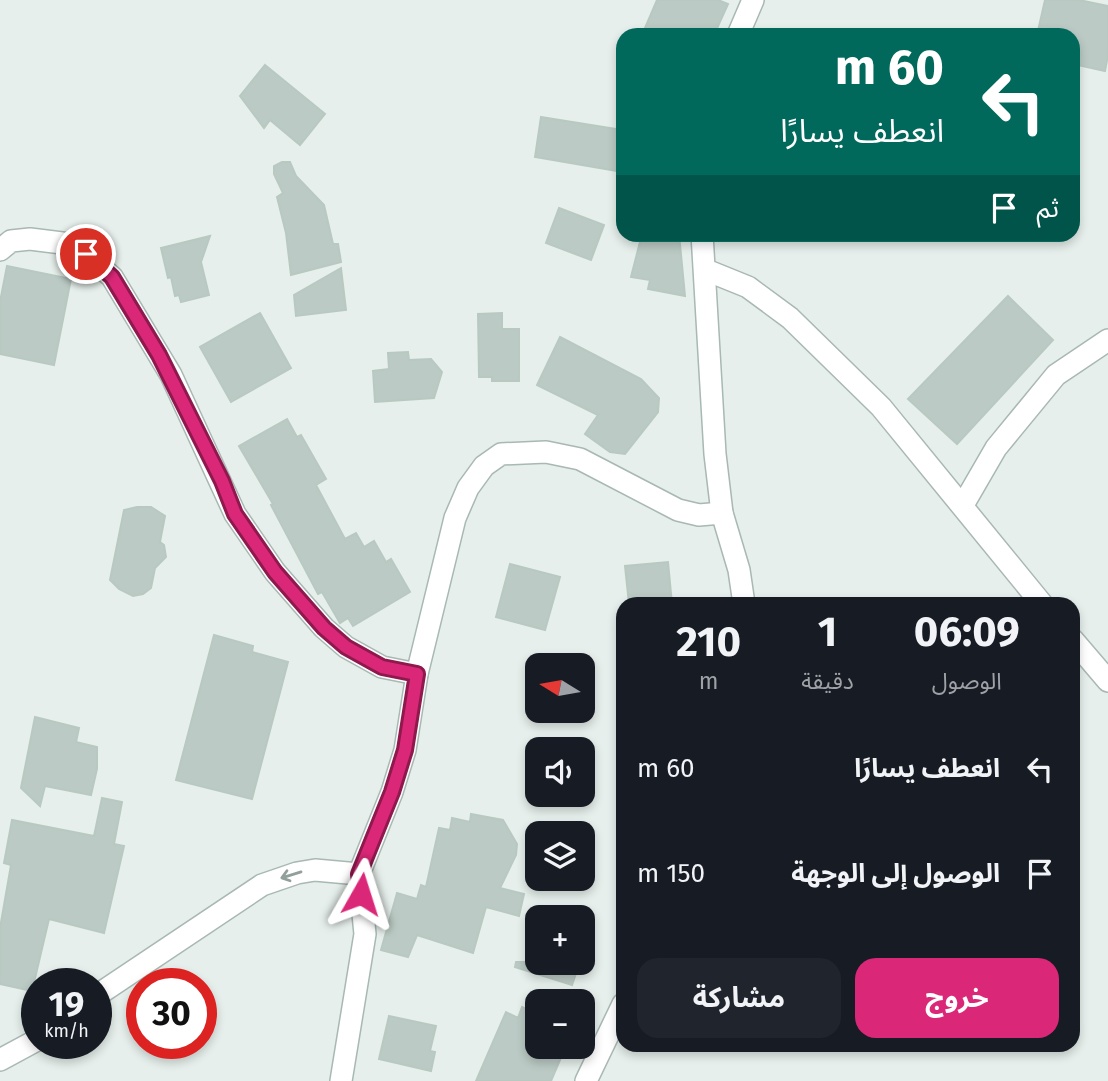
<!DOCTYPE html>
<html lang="ar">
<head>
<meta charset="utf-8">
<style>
	:root { --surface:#171b24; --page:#20242c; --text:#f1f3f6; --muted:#9ea1a6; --accent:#db2777 }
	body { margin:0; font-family:"Fira Sans","Noto Sans Arabic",sans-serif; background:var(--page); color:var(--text); direction:rtl; height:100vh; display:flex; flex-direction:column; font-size:26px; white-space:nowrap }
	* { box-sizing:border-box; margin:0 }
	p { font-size:23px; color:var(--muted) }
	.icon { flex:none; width:38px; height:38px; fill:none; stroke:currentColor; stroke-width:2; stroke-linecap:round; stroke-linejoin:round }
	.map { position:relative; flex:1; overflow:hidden; direction:ltr }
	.panel { position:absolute; left:616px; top:597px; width:464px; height:455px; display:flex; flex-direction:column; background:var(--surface); border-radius:21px; box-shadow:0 4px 10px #0003; direction:rtl }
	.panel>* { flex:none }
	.guide { position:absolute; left:616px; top:28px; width:464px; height:214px; border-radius:21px; box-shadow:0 4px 10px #0003; direction:rtl; background:#00695c; color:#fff; overflow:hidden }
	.needle { width:46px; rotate:281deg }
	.buttons { position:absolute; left:525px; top:653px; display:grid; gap:14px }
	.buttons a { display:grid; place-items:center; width:70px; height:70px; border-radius:14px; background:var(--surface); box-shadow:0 4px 10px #0003; font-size:35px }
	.speed { position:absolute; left:21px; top:968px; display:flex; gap:14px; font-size:35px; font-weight:700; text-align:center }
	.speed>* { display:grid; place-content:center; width:91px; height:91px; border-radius:50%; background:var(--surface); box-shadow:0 4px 10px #0003; line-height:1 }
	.speed small { font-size:18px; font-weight:400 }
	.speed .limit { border:10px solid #d22; background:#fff; color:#111 }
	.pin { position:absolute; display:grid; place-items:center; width:60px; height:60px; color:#fff; margin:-30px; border:4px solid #fff; border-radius:50%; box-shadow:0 2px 7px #0007 }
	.me { position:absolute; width:77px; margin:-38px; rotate:6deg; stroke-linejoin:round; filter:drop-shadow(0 0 5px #0008) }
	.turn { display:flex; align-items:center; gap:24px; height:147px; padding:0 21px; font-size:32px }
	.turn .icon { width:91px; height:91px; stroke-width:2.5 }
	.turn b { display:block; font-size:49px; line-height:60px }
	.then { display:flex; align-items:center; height:66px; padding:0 21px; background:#0003; gap:14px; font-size:26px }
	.eta { display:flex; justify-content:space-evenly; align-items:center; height:119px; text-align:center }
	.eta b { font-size:42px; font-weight:700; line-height:49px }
	.cta { display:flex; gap:14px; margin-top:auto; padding:14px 21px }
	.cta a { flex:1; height:80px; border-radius:21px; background:var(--accent); color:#fff; font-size:28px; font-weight:700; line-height:80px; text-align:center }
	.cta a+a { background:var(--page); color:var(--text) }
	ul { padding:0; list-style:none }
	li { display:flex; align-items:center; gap:21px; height:105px; padding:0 21px }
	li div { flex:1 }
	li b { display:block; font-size:26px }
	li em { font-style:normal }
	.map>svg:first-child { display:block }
	.building { fill:#bbcac4; stroke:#b8c9c2; stroke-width:2 }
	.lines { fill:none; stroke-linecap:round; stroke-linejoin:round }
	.minor-casing { stroke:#a8b8b2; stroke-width:24 }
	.minor { stroke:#fff; stroke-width:21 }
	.oneway { stroke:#92a09c }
	.route-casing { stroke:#8e194d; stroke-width:18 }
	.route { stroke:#db2777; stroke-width:12 }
</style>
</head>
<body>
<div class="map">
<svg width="1108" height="1081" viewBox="0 0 1108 1081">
	<rect width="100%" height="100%" fill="#e6efeb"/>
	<g class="building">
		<path d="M657,0H718L728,4L714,35H642Z"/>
		<path d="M1045,0H1079L1108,6V55L1105,71L1073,64V35H1046L1047,32L1038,31Z"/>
		<path d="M265,65L325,114L300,145L270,120L264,128L240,96Z"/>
		<path d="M541,117L623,130V172L535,157Z"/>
		<path d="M282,162H290L296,176L324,205L333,244H338L341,262L291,275L286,233L277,197L283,193L274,174V166Z"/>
		<path d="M559,208L604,225L591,260L546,243Z"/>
		<path d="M642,234H679L685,296L648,289L650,280L631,277Z"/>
		<path d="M210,236L201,262L209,295L181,302L179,295L175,296L171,277L168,278L161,248Z"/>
		<path d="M7,266L71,279L54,365L0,354V302Z"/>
		<path d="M341,268L346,310L296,316L294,295Z"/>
		<path d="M1008,296L1053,340L957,444L908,399Z"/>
		<path d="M260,313L291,368L231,402L200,347Z"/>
		<path d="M502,313V329H519V381H492V377H479L478,314Z"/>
		<path d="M560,337L641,379L659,398L658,412L625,454L610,452L585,434L598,415L537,385Z"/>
		<path d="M408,352L409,360L431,359L442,372L434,398L375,402L373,371L389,369L388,353Z"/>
		<path d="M287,419L297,437L301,435L326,479L316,485L345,539L356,533L364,547L374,541L386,562L391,559L410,592L353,626L348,618L340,623L322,592L318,594L271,505L273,504L239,446Z"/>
		<path d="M137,507H151L165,516L160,542L164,545L166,557L155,568L151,588L143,594L133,596L119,589L110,580L124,510Z"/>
		<path d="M668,562L672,604H629L625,566Z"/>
		<path d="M510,564L560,577L545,630L496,617Z"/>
		<path d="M214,635L253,646L252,652L288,662L252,799L176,780Z"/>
		<path d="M35,717L79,728L76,742L97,747V769L91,795L45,786L40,806L21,788Z"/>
		<path d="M102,798L122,802L114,844L124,846L104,933L49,919L32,991L0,984V928L11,865L4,863L12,820L94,836Z"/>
		<path d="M471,814L503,820L517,844L516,855L500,888L524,894L519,916L486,907L473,953L417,935L408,957L381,950L397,893L417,899L421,885L426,887L439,828L450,830L452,818L470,822Z"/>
		<path d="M516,962H580L572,985L515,967Z"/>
		<path d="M522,1007L537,1014V1046H566L551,1081H476L506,1012L518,1018Z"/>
		<path d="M389,1016L436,1026L430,1051L435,1052L431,1071L379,1059Z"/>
	</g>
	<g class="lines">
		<g class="minor-casing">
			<g id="minor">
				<path d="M738,35L753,0"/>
				<path d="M702,234L715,454L722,513L739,570L744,604"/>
				<path d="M0,250L11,241L30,239L62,243L86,254L112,277L171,375L235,514L275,572L324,628L346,647L382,667L417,674"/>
				<path d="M706,270L748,287L790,318L881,407L1042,604"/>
				<path d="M963,505L996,448L1056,375L1108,340"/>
				<path d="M1073,640L1108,681"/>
				<path d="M96,996L262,885L297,873L315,870L359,874"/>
				<path d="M0,1060L37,1040"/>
				<path d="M341,1081L365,934L359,874L392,792L405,750L417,674L455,518L468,488L484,466L501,454L546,452L580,459L678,510L699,515L722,513"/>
				<path d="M586,1081L623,1004"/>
			</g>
		</g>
		<use href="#minor" class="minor"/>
	</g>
	<defs><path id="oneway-shaft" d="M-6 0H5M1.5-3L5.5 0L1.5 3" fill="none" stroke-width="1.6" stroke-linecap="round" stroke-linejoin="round" transform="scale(1.75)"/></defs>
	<use class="oneway" href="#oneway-shaft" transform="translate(291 875) rotate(163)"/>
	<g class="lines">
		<g class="route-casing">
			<path id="route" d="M86,254L112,277L159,355L222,481L235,514L275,572L324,628L346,647L382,667L417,674L405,750L392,792L359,874L361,894"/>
		</g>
		<use href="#route" class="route"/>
	</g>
</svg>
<div class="buttons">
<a><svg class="needle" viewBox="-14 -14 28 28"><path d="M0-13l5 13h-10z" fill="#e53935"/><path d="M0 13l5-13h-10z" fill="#9ea1a6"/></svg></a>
<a><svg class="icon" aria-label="sound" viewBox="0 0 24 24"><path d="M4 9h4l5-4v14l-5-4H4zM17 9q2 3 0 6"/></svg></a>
<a><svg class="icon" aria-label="layers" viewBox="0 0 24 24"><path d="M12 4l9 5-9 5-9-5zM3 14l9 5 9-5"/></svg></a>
<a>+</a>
<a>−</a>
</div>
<div class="speed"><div>19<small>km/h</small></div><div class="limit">30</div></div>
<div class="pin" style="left:86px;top:254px;background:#d93025"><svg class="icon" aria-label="arrive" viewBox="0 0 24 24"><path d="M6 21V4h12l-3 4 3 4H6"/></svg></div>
<svg class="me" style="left:361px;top:894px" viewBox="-20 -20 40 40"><path d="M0-17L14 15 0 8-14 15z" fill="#db2777" stroke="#fff" stroke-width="4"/></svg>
<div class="guide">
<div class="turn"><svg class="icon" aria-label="left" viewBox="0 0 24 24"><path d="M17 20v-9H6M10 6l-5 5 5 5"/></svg><div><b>60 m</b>انعطف يسارًا</div></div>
<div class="then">ثم<svg class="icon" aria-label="arrive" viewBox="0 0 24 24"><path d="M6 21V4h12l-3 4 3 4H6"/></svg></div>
</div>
<section class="panel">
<div class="eta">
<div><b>06:09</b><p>الوصول</p></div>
<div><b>1</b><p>دقيقة</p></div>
<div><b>210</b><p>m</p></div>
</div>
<ul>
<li><svg class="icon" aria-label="left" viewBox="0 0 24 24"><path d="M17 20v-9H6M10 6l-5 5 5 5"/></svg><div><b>انعطف يسارًا</b></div><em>60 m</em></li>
<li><svg class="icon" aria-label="arrive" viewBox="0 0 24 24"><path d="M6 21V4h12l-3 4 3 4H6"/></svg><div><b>الوصول إلى الوجهة</b></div><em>150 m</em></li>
</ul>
<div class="cta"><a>خروج</a><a>مشاركة</a></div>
</section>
</div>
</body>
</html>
